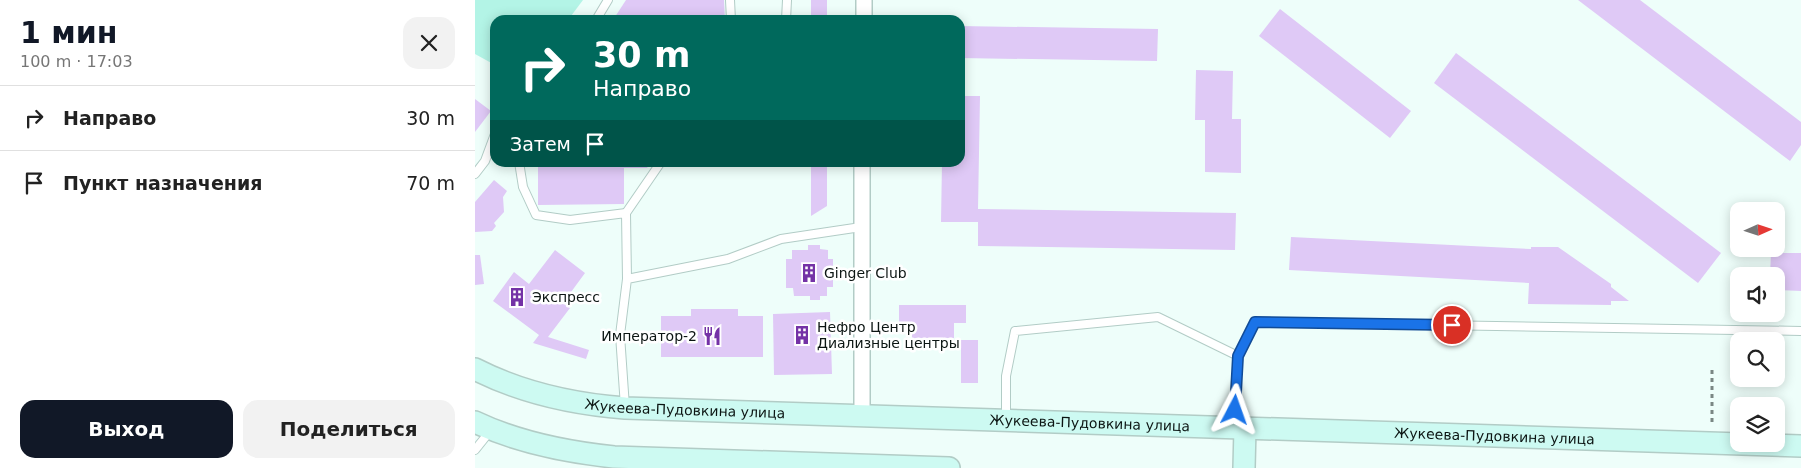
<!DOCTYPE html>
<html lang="ru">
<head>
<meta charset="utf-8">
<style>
	:root { --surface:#fff; --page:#f2f2f2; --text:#222; --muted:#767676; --line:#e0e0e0; --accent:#111827 }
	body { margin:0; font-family:"DejaVu Sans",sans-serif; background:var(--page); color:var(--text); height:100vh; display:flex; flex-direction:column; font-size:19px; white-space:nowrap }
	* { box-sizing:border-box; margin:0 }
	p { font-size:16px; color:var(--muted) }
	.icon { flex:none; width:28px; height:28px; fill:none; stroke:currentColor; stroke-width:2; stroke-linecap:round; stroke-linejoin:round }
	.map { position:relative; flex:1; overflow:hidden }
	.side { display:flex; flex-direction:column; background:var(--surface); width:475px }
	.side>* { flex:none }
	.hud { position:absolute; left:15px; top:15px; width:475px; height:152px; border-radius:15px; box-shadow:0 2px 12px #0003; background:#00695c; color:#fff; overflow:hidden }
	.needle { width:32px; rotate:87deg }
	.fabs { position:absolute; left:1255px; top:202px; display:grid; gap:10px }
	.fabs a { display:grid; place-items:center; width:55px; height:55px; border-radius:10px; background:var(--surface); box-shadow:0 2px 12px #0003; font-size:25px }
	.pin { position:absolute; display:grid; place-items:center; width:42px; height:42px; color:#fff; margin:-21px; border:2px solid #fff; border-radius:50%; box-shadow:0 1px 5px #0007 }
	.me { position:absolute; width:55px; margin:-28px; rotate:4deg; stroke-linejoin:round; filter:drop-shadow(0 0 4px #0008) }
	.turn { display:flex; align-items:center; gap:18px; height:105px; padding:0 20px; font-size:22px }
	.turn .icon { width:65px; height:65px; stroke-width:2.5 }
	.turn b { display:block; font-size:35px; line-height:42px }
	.then { display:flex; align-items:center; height:48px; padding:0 20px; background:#0003; gap:10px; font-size:19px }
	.round { display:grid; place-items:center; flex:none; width:52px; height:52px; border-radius:15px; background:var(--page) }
	.summary { display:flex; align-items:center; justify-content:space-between; height:85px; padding:0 20px }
	h1 { font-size:30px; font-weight:700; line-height:38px; color:var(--accent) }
	.cta { display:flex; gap:10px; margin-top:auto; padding:10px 20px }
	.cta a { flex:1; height:58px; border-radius:15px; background:var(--accent); color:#fff; font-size:20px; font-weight:700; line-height:58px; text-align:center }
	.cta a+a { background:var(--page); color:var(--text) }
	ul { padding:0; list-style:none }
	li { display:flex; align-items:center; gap:15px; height:65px; padding:0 20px; border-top:1px solid var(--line) }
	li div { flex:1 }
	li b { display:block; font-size:19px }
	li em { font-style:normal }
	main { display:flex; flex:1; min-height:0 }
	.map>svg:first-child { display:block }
	.green { fill:#b3f4e6 }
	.building { fill:#dfc9f6 }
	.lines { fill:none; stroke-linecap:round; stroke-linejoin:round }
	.service-casing { stroke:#b2ccc6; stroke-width:10 }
	.minor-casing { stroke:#b2ccc6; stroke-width:18 }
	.secondary-casing { stroke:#b2ccc6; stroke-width:24 }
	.path { stroke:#7a8784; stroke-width:3; stroke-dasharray:4 4; stroke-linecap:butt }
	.service { stroke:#fff; stroke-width:8 }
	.minor { stroke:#fff; stroke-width:15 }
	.secondary { stroke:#cdfaf2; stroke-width:21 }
	.route-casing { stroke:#114b97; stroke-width:12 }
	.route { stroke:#1a73e8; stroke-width:9 }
	.labels { text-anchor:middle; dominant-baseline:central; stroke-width:5; stroke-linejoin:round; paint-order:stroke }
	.poi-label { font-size:14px; fill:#0c1513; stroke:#fff; text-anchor:start }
	.street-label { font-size:14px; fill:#0c1513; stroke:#fff }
</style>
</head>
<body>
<main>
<section class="side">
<div class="summary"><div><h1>1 мин</h1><p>100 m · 17:03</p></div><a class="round"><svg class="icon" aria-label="close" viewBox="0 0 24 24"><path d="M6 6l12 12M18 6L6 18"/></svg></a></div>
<ul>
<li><svg class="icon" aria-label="right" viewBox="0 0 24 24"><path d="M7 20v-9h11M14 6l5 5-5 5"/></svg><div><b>Направо</b></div><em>30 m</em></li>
<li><svg class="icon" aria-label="arrive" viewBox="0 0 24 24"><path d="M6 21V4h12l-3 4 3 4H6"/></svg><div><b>Пункт назначения</b></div><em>70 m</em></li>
</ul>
<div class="cta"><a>Выход</a><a>Поделиться</a></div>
</section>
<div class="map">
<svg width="1326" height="468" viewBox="0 0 1326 468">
	<rect width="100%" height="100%" fill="#eefefa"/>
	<path class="green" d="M0,0H108L93,20H20V65L0,54Z"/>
	<g class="building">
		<path d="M151,0H249L250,20H138Z"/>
		<rect x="336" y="0" width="16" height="20"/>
		<path d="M1103,0H1165L1326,122V145L1315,161Z"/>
		<path d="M805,9L936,111L915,138L784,36Z"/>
		<path d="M485,26L683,29L682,61L485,58Z"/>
		<path d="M981,53L1246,253L1223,283L959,83Z"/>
		<path d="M721,70L758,71L757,119H766V173L730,172V120H720Z"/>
		<path d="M485,96H505L503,209L761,213L760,250L503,246V222H466L467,162H485Z"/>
		<path d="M0,99L16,111L0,132Z"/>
		<path d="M63,162H176L172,168H149V204L63,205Z"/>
		<path d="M336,162H352V206L336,216Z"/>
		<path d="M19,180L32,191L28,197L29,212L19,223L21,226L17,231L0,232V202Z"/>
		<path d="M816,237L1056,249V247H1083L1136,284V287L1154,301H1136V305L1053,304L1054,283L814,270Z"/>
		<path d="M333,245H345V249L353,250V259H358V287H352V296H345V300H335V296H319L318,288H311V259H317V250H333Z"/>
		<path d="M80,250L110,273L88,303L95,308L73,337L114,350L111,359L58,343L64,335L18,301L39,272L54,284Z"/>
		<path d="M1296,253H1326V291L1301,290V276H1295Z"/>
		<path d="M0,255H5L9,284L0,285Z"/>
		<path d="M424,305H491V323H479V338H437V323H424Z"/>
		<path d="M216,309H263V316H288V357H186V316H216Z"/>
		<path d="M355,312L357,374L299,375L298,314Z"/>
		<rect x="486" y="340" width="17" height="43"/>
	</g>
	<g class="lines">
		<g class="service-casing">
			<g id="service">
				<path d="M255,0L256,20"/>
				<path d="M121,20L133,0"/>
				<path d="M311,20L312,0"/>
				<path d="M44,162L48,187L61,215L95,220L151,213L152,279"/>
				<path d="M0,174L10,161L20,134"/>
				<path d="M151,213L186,162"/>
				<path d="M763,356L780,322L1326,331"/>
				<path d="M150,407L145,335L152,279L253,259L306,239L386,227"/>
				<path d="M531,419V376L540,331L683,317L763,356L759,426"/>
				<path d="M0,450L16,430"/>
			</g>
		</g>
		<g class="minor-casing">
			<g id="minor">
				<path d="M389,20V0"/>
				<path d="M387,162V415"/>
			</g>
		</g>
		<g class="secondary-casing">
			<g id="secondary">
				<path id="s1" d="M0,369C47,393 98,404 150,408L1326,446"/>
				<path d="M0,422C44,443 91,452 139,457L474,468"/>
				<path d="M769,468L770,428"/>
			</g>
		</g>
		<path class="path" d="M1237,370V425"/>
		<use href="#service" class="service"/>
		<use href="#minor" class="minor"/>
		<use href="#secondary" class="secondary"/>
	</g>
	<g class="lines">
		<g class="route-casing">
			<path id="route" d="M760,410L763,356L780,322L977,325"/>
		</g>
		<use href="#route" class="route"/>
	</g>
	<defs>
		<g id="building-bare" transform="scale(1.5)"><path d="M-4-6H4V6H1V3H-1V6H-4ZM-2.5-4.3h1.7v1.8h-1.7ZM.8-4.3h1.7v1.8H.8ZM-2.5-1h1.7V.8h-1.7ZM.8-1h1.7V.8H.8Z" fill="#7432a6" stroke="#fff" stroke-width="2.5" paint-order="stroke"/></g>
		<g id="restaurant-bare" transform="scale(1.5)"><path d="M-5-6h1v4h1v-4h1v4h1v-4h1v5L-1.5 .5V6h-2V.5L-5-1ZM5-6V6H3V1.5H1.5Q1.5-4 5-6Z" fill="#7432a6" stroke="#fff" stroke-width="2.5" paint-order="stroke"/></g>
	</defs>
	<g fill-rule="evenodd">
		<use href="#building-bare" x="334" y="273"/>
		<use href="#building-bare" x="42" y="297"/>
		<use href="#building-bare" x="327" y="335"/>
		<use href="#restaurant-bare" x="237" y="336"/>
	</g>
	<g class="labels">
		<g class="poi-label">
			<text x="349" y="273">Ginger Club</text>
			<text x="57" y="297">Экспресс</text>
			<text x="342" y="327">Нефро Центр<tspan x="342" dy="16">Диализные центры</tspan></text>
			<text x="222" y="336" text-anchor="end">Император-2</text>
		</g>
		<g class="street-label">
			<text stroke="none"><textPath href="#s1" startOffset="216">Жукеева-Пудовкина улица</textPath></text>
			<text stroke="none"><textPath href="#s1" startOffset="621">Жукеева-Пудовкина улица</textPath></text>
			<text stroke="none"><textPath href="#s1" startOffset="1026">Жукеева-Пудовкина улица</textPath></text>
		</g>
	</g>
</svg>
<div class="fabs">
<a><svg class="needle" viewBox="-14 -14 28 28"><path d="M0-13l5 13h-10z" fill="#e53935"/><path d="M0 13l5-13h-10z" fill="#767676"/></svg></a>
<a><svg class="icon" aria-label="sound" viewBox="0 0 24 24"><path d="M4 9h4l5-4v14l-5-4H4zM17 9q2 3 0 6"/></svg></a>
<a><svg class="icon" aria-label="search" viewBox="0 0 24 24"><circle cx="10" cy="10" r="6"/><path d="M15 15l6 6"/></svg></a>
<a><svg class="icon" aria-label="layers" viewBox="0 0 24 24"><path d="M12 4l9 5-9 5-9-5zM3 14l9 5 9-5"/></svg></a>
</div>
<div class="pin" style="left:977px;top:325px;background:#d93025"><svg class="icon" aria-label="arrive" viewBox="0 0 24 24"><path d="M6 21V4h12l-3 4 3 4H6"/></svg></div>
<svg class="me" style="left:760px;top:410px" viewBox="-20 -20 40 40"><path d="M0-17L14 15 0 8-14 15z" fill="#1a73e8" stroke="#fff" stroke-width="4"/></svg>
<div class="hud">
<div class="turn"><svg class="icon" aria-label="right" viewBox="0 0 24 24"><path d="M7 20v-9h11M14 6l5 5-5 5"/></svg><div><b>30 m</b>Направо</div></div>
<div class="then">Затем<svg class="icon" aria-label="arrive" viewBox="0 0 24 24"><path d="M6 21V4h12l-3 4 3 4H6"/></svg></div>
</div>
</div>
</main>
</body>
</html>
